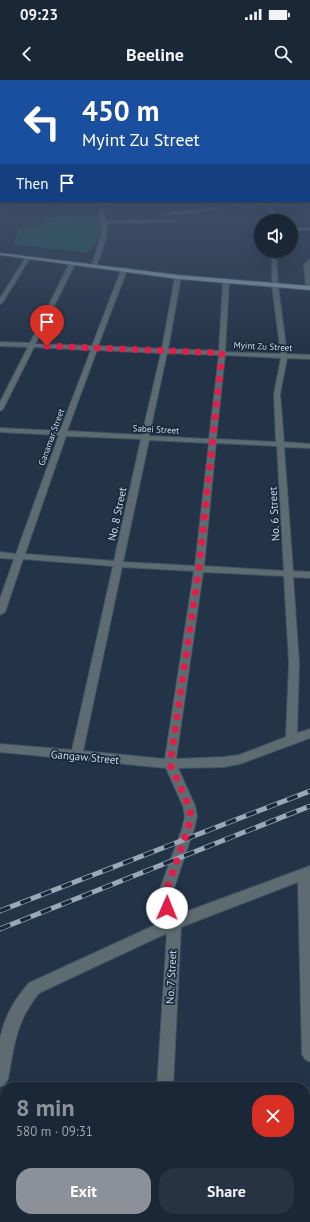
<!DOCTYPE html>
<html lang="en">
<head>
<meta charset="utf-8">
<style>
	:root { --surface:#1a2736; --page:#273342; --text:#f1f3f6; --muted:#9fa5ad; --line:#384451; --accent:#8c9099 }
	body { margin:0; font-family:"PT Sans",sans-serif; background:var(--page); color:var(--text); height:100vh; display:flex; flex-direction:column; font-size:15px; white-space:nowrap }
	* { box-sizing:border-box; margin:0 }
	p { font-size:13px; color:var(--muted) }
	.icon { flex:none; width:22px; height:22px; fill:none; stroke:currentColor; stroke-width:2; stroke-linecap:round; stroke-linejoin:round }
	.map { position:relative; flex:1; overflow:hidden }
	.panel { position:absolute; left:0px; top:1002px; width:310px; height:140px; display:flex; flex-direction:column; background:var(--surface); border-radius:16px 16px 0 0; box-shadow:0 4px 16px #0002,0 0 0 1px var(--line) }
	.panel>* { flex:none }
	.banner { position:absolute; left:0px; top:0px; width:310px; height:122px; box-shadow:0 4px 16px #0002,0 0 0 1px var(--line); background:#1a4fa0; color:#fff; overflow:hidden }
	.fabs { position:absolute; left:254px; top:134px; display:grid; gap:8px }
	.fabs a { display:grid; place-items:center; width:44px; height:44px; border-radius:50%; background:var(--surface); box-shadow:0 4px 16px #0002,0 0 0 1px var(--line); font-size:20px }
	.pin { position:absolute; display:grid; place-items:center; width:34px; height:34px; color:#fff; margin:-41px -17px; border-radius:50% 50% 50% 0; rotate:-45deg; box-shadow:0 0 4px #0007 }
	.pin .icon { rotate:45deg }
	.me { position:absolute; width:44px; margin:-22px; rotate:1deg; stroke-linejoin:round; filter:drop-shadow(0 0 3px #0008) }
	.turn { display:flex; align-items:center; gap:14px; height:84px; padding:0 16px; font-size:18px }
	.turn .icon { width:52px; height:52px; stroke-width:2.5 }
	.turn b { display:block; font-size:28px; line-height:34px }
	.then { display:flex; align-items:center; height:38px; padding:0 16px; background:#0003; gap:8px; font-size:15px }
	.round { display:grid; place-items:center; flex:none; width:42px; height:42px; border-radius:16px; background:var(--page) }
	.summary { display:flex; align-items:center; justify-content:space-between; height:68px; padding:0 16px }
	h1 { font-size:24px; font-weight:700; line-height:30px; color:var(--accent) }
	.primary-button { display:flex; gap:8px; margin-top:auto; padding:8px 16px }
	.primary-button a { flex:1; height:46px; border-radius:16px; background:var(--accent); color:#fff; font-size:16px; font-weight:700; line-height:46px; text-align:center }
	.primary-button a+a { background:var(--page); color:var(--text) }
	.status { display:flex; justify-content:space-between; align-items:center; height:28px; padding:0 20px; background:var(--surface); direction:ltr }
	.status svg { height:11px; fill:currentColor }
	header { display:flex; justify-content:space-between; align-items:center; height:52px; padding:0 16px; background:var(--surface); font-size:18px; font-weight:700 }
	.map>svg:first-child { display:block }
	.water { fill:#205857 }
	.lines { fill:none; stroke-linecap:round; stroke-linejoin:round }
	.minor-casing { stroke:#425265; stroke-width:2 }
	.major-casing { stroke:#425265; stroke-width:2 }
	.minor { fill:#5d6c71; fill-rule:evenodd }
	.major { fill:#86a4af; fill-rule:evenodd }
	.rail-casing { stroke:#9ca8b8; stroke-width:5 }
	.rail { stroke:#19293e; stroke-width:3.5; stroke-dasharray:11; stroke-linecap:butt }
	.route { stroke:#e11d48; stroke-width:7; stroke-dasharray:0 12.6 }
	.labels { text-anchor:middle; dominant-baseline:central; stroke-width:3.5; stroke-linejoin:round; paint-order:stroke }
	.far-street-label { font-size:9px; fill:#cfd9e7; stroke:#19293e }
	.street-label { font-size:11px; fill:#cfd9e7; stroke:#19293e }
</style>
</head>
<body>
<div class="status"><b>09:23</b><svg viewBox="0 0 49 12"><path d="M0 12V9h3v3zM5 12V6h3v6zM10 12V3h3v9zM15 12V0h3v12zM26 1h20v11H26zM47 4h2v5h-2z"/></svg></div>
<header><svg class="icon" aria-label="back" viewBox="0 0 24 24"><path d="M15 5l-7 7 7 7"/></svg>Beeline<svg class="icon" aria-label="search" viewBox="0 0 24 24"><circle cx="10" cy="10" r="6"/><path d="M15 15l6 6"/></svg></header>
<div class="map">
<svg width="310" height="1142" viewBox="0 0 310 1142">
	<rect width="100%" height="100%" fill="#233448"/>
	<path class="water" d="M80,135L100,136C103,149 97,164 88,173L13,164L19,149H39L47,138Z"/>
	<g class="lines">
		<g class="minor-casing">
			<g id="minor">
				<path d="M309,120L310,122H271L273,125L275,141H271L269,126L227,127L199,132L164,135L162,134L227,125L268,124L266,121H309Z"/>
				<path d="M59,121H63L59,128H55Z"/>
				<path d="M102,121H106L103,129L106,141L173,140L175,141L173,142L107,143C108,159 101,173 96,187L91,188L102,152L99,129Z"/>
				<rect x="291" y="148" width="19" height="2"/>
				<path d="M272,171H276L278,206L287,274L310,275V279L287,278L280,314L284,362L310,364V368L284,367L293,491L310,492V498L293,497L299,583L297,653L310,649V658L240,684L224,687L178,688L195,726L197,736L194,749L172,814L174,828L177,835L310,786V982L305,979L302,974L298,802L181,847L173,1007H157L167,853L39,913C16,941 14,965 8,999L5,1004L0,1007C0,992 0,975 0,960C3,939 15,919 29,903L166,840L160,828L158,814L182,749L185,736L183,726L166,688L0,672V664L72,670L113,486L23,479L5,532L0,535V519L14,479L0,478V472L16,474L59,355L0,352V348L60,351L91,270L34,267L3,329L0,331V322L28,267L0,266V262L30,263L69,184L72,182L75,184L35,264L92,266L121,190L124,188L127,190L98,266L162,269L175,197L178,195L181,197L168,269L219,271L223,202L226,200L229,202L225,272L281,274L272,206ZM97,270L161,273L142,355L67,351ZM167,273L219,275L209,359L149,356ZM225,275L281,278L274,314L276,362L216,359ZM66,356L141,359L114,481L25,474ZM149,360L209,363L195,486L123,482ZM216,363L277,366L284,491L204,486ZM122,487L194,491L165,679L83,671ZM203,492L284,496L289,583L286,657L239,675L224,677L176,679Z"/>
				<path d="M26,177L30,178L3,222L0,224V218Z"/>
				<path d="M310,179V209L309,210L306,208L304,185Z"/>
				<path d="M149,1137H167L166,1142H148Z"/>
			</g>
		</g>
		<g class="major-casing">
			<path id="major" d="M0,173L178,195L310,206V210L178,199L0,175Z"/>
		</g>
		<use href="#minor" class="minor"/>
		<use href="#major" class="major"/>
		<g class="rail-casing">
			<g id="rail">
				<path d="M0,831L310,711"/>
				<path d="M0,849L310,726"/>
			</g>
		</g>
		<use href="#rail" class="rail"/>
	</g>
	<linearGradient id="sky" x2="0" y2="1"><stop stop-color="#131d28"/><stop offset="0.42" stop-color="#3f506a"/><stop offset="1" stop-color="#3f506a" stop-opacity="0"/></linearGradient>
	<rect width="310" height="276" fill="url(#sky)"/>
	<g class="lines">
		<path class="route" d="M47,266L222,273L199,488L170,684L189,726L191,736L188,749L165,814L167,828"/>
	</g>
	<g class="labels">
		<g class="far-street-label">
			<text transform="translate(263 266) rotate(3)">Myint Zu Street</text>
			<text transform="translate(156 349) rotate(3)">Sabei Street</text>
			<text transform="translate(51 357) rotate(-70)">Ganamar Street</text>
		</g>
		<g class="street-label">
			<text transform="translate(117 434) rotate(-78)">No. 8 Street</text>
			<text transform="translate(274 434) rotate(-93)">No. 6 Street</text>
			<text transform="translate(85 677) rotate(5)">Gangaw Street</text>
			<text transform="translate(171 897) rotate(-87)">No. 7 Street</text>
		</g>
	</g>
</svg>
<div class="fabs">
<a><svg class="icon" aria-label="sound" viewBox="0 0 24 24"><path d="M4 9h4l5-4v14l-5-4H4zM17 9q2 3 0 6"/></svg></a>
</div>
<div class="pin" style="left:47px;top:266px;background:#d93025"><svg class="icon" aria-label="arrive" viewBox="0 0 24 24"><path d="M6 21V4h12l-3 4 3 4H6"/></svg></div>
<svg class="me" style="left:167px;top:828px" viewBox="-20 -20 40 40"><circle r="19" fill="#fff"/><path d="M0-13L10 11 0 6-10 11z" fill="#e11d48"/></svg>
<div class="banner">
<div class="turn"><svg class="icon" aria-label="left" viewBox="0 0 24 24"><path d="M17 20v-9H6M10 6l-5 5 5 5"/></svg><div><b>450 m</b>Myint Zu Street</div></div>
<div class="then">Then<svg class="icon" aria-label="arrive" viewBox="0 0 24 24"><path d="M6 21V4h12l-3 4 3 4H6"/></svg></div>
</div>
<section class="panel">
<div class="summary"><div><h1>8 min</h1><p>580 m · 09:31</p></div><a class="round" style="background:#d93025;color:#fff"><svg class="icon" aria-label="close" viewBox="0 0 24 24"><path d="M6 6l12 12M18 6L6 18"/></svg></a></div>
<div class="primary-button"><a>Exit</a><a>Share</a></div>
</section>
</div>
</body>
</html>
